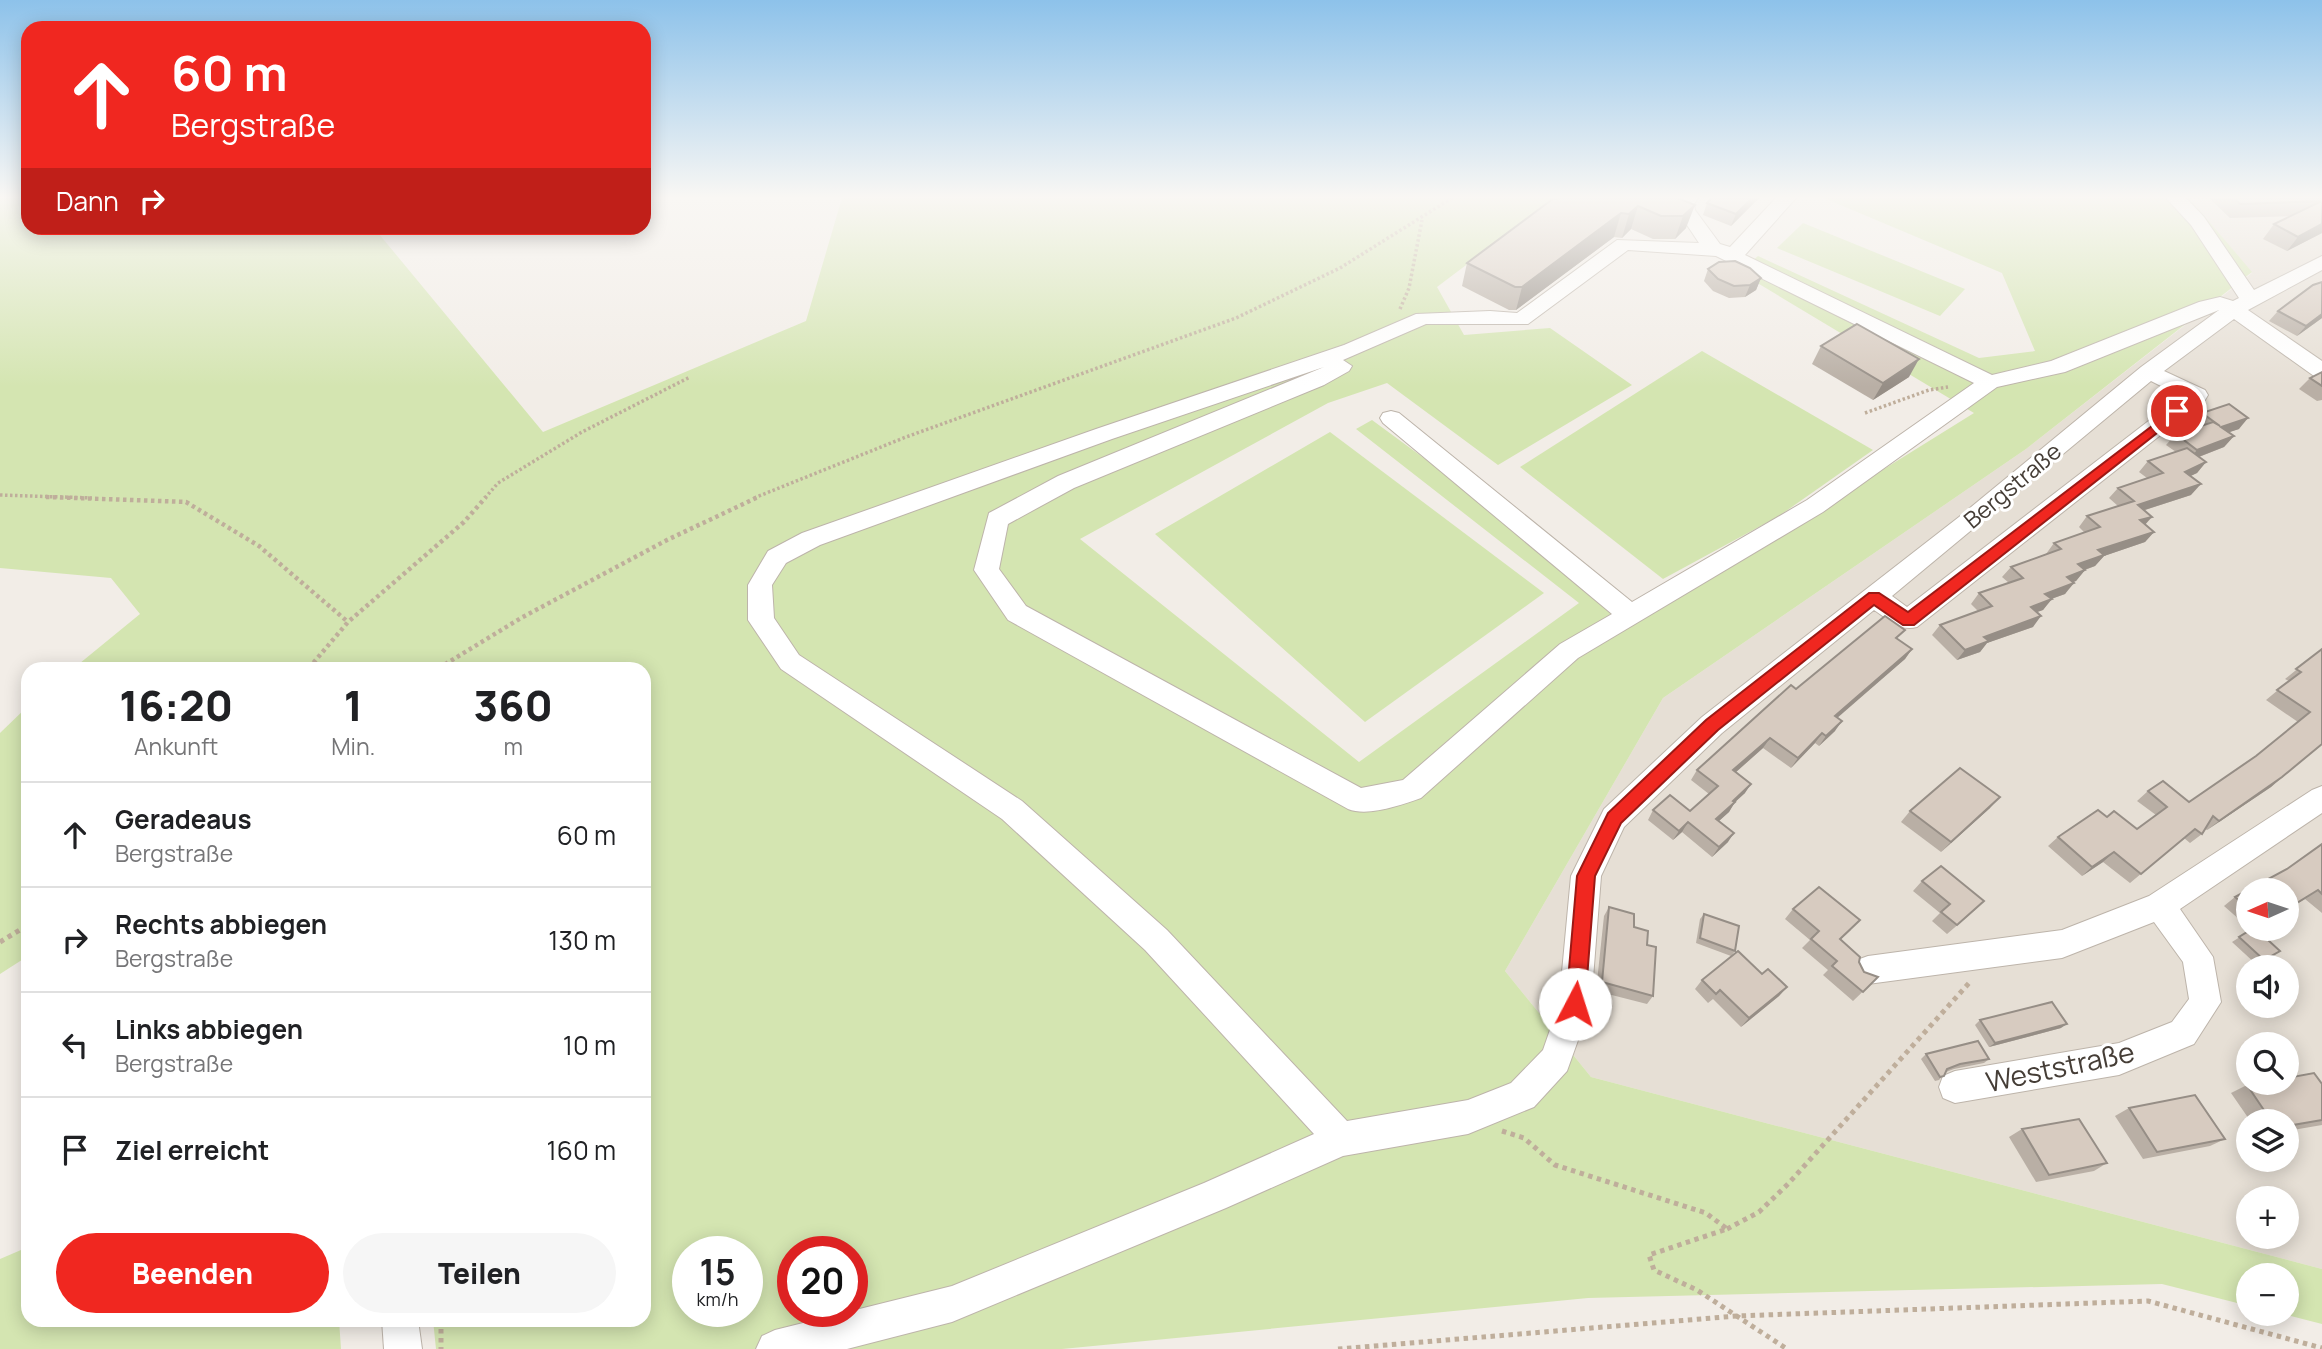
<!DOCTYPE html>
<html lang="de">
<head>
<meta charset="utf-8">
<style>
	:root { --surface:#fff; --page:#f6f6f6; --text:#202124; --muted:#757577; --line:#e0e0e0; --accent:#f02720 }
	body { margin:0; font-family:Manrope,sans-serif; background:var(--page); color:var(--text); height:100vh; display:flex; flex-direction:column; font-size:26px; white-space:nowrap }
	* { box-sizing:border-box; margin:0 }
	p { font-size:23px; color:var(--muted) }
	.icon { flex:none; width:38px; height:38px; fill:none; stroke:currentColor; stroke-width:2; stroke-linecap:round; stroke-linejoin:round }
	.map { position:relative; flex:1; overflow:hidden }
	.drawer { position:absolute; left:21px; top:662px; width:630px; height:665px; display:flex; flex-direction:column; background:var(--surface); border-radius:21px; box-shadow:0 4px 18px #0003 }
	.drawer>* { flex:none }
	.banner { position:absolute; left:21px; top:21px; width:630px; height:214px; border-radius:21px; box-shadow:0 4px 18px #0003; background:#f02720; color:#fff; overflow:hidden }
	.needle { width:46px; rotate:267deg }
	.tools { position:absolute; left:2236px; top:878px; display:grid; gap:14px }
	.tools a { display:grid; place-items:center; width:63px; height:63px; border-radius:50%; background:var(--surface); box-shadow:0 4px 18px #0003; font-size:35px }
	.speed { position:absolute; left:672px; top:1236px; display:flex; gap:14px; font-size:35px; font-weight:700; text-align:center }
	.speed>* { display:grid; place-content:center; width:91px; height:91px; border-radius:50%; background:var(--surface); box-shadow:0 4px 18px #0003; line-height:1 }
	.speed small { font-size:18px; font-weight:400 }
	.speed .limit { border:10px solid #d22; background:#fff; color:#111 }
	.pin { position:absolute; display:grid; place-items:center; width:60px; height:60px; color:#fff; margin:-30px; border:4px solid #fff; border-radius:50%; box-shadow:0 2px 7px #0007 }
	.me { position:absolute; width:77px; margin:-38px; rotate:5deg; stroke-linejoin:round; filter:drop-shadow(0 0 5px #0008) }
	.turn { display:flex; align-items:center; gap:24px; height:147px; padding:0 35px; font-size:32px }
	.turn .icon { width:91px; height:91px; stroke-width:2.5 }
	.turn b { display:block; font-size:49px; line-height:60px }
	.then { display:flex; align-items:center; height:66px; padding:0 35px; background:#0003; gap:14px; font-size:26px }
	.eta { display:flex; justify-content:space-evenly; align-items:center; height:119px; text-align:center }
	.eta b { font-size:42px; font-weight:800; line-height:49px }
	.cta { display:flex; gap:14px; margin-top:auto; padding:14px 35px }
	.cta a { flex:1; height:80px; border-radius:42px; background:var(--accent); color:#fff; font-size:28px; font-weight:800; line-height:80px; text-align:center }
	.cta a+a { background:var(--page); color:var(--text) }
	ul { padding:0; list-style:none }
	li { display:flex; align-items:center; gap:21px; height:105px; padding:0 35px; border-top:2px solid var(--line) }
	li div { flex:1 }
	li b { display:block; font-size:26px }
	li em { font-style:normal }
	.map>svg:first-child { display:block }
	.residential { fill:#e6dfd5; fill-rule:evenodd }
	.green { fill:#d4e5b1; fill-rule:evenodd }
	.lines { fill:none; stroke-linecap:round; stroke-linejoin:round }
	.minor-casing { stroke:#bdb4aa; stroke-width:2 }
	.path-far2 { stroke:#bfae9b; stroke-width:3.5; stroke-dasharray:2.5 2.5; stroke-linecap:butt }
	.path-far1 { stroke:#bfae9b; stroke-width:4.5; stroke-dasharray:3.5 3.5; stroke-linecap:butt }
	.path { stroke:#bfae9b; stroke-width:5; stroke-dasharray:4.5 4.5; stroke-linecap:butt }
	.minor { fill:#fff; fill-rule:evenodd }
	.wall { fill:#b9afa5 }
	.shaded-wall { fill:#968e86 }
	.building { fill:#d7cbc0; stroke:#968e86; stroke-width:2 }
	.route { fill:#f02720; stroke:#9c1915; stroke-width:2 }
	.labels { text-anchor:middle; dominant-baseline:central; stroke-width:6; stroke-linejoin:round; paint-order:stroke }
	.street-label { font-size:23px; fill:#453d36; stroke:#fff }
	.near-street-label { font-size:28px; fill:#453d36; stroke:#fff }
</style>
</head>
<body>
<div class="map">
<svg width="2322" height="1349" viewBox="0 0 2322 1349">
	<rect width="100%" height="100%" fill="#f2ede7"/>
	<path class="residential" d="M2189,198H2322V1269L1591,1077L1505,971L1663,698L2026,449L2252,273ZM2249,891H2287V929H2249ZM2249,968H2287V1006H2249ZM2249,1045H2287V1083H2249ZM2249,1122H2287V1160H2249ZM2249,1199H2287V1237H2249Z"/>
	<g class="green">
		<path d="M0,198H28V228H374L543,432L806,321L842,198H1555L1437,287L1464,335L1550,328L1632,385L1498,465L1387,383L1328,403L1080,539L1359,762L1579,603L1356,429L1372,420L1643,619L1974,413L1739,272L1758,256L1979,358L2035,351L2002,273L1824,198H2189L2252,272L2026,449L1663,698L1505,971L1591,1077L2322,1269V1324L2283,1314H2287V1276H2249V1306L2162,1284L1588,1298L1062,1349H436L433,1320H644V668H74L140,614L111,578L0,568ZM688,1251H747V1311H688ZM793,1251H852V1311H793Z"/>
		<path d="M1803,223L1965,289L1940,316L1777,248Z"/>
		<path d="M1702,351L1873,450L1779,516L1663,579L1520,467Z"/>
		<path d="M1330,432L1544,593L1365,722L1155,534Z"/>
		<path d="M28,706V956L0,974V733Z"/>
		<path d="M28,1247V1320H339L341,1349H0V1259Z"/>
	</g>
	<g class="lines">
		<g class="minor-casing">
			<g id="minor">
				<path d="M1680,198H1698L1694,204L1695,210L1720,244L1730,247L1776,198H1796L1745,255L1992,375L2051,361L2199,302L2220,297L2233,301L2239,298L2191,225L2166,198H2186L2204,217L2254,290L2322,256V270L2248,310L2322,361V378L2314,376L2234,319L2164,371L2205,390L2208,395L2205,400L1917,627C1900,632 1888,619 1874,610L1722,733L1624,827L1601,876L1591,1004L1567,1071L1534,1107L1468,1134L1343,1156L1226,1208L952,1322L847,1349H756L762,1336L775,1330L952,1286L1204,1183L1314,1134L1145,950L1002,819L781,669L748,620V585L768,551L802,533L1096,429L1344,345L1416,314L1490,311L1517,313L1617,240L1699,243L1677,210L1676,204ZM1628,250L1716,256L1974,383L1807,500L1632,602L1399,413L1391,411L1383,413L1380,418L1383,423L1612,614L1560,644L1403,780L1361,788L1026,606L999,569L1008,524L1074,488L1324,385L1349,371L1352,366L1343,360L1426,324H1528ZM2219,310L2141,367L1959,517L1702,717L1604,809L1571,876L1559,1004L1543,1050L1511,1083L1468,1100L1347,1121L1167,930L1022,801L799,655L774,618L772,585L786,563L820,545L1112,439L1324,367L1058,476L989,513L974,570L1008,620L1348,809C1368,817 1401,805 1421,798L1578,658L1823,512L1997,387L2065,372ZM2151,381L2181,396L1907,607L1892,596Z"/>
				<path d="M2322,786V813L2180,909L2213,957L2221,1002L2194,1044L2119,1075L1955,1103L1943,1098L1939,1087L1943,1076L1955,1071L2119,1043L2172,1022L2189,999L2183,962L2154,922L2062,958L1868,984L1857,980L1852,970L1857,960L1868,956L2062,930L2149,896L2312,790Z"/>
				<path d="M382,1320H418L422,1349H384Z"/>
			</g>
		</g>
		<g class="path-far2">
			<path d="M1400,309L1409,288L1422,220"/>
			<path d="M1865,413L1929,390L1948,387"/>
			<path d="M0,495L92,498"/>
			<path d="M485,498L498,483L582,432L690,377"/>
			<path d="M754,498L906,437L1236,318L1340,268L1452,198"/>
		</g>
		<g class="path-far1">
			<path d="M46,497L186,502L259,546L348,622"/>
			<path d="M309,668L348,622L464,522L486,497"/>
			<path d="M439,668L521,618L667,540L758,497"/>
		</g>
		<g class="path">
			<path d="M0,942L28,925"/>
			<path d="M1502,1131L1524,1138L1555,1165L1706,1213L1727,1229L1649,1255L1654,1270L1697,1290L1787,1349"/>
			<path d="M1727,1229L1759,1212L1788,1184L1970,982"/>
			<path d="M441,1320V1349"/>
			<path d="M1338,1349L1737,1316L2148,1301L2322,1348"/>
		</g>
		<use href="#minor" class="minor"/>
	</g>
	<g class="wall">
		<path d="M1678,198L1686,228L1675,239H1653L1631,229L1622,238L1614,237L1516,310H1509L1462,286L1467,263L1557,199Z"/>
		<path d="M1712,198H1759L1731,226L1703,215L1707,203Z"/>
		<path d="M2209,198H2322V233L2287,251L2263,239L2274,224L2292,216L2230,218Z"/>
		<path d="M1708,269L1761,278L1756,290L1745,297L1729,298L1713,291L1704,281Z"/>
		<path d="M2322,282V318L2297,336L2269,321L2278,311Z"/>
		<path d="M1821,346L1909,377L1873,400L1812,364Z"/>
		<path d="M2322,372V400L2317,401L2299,389L2310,378Z"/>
		<path d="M2202,413L2239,429L2229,432L2234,436L2224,447L2199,457L2206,462L2197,473L2190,476L2191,495L2145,510V525L2154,532L2145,542L2104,556L2095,566L2085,570L2076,581L2072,582L2065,594L2051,599L2043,610L2037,612L2033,627L1987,643L1980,652L1957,660L1932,635L1940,625L1978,611L1971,604L1979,593L2009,583L2002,577L2011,567L2046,554L2054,543L2085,533L2079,527L2087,516L2118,506L2109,498L2118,488L2147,478L2139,472L2148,461L2176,452L2166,445L2176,434L2197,427L2193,424Z"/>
		<path d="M1898,639L1912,649L1905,659L1837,717L1835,731L1819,746L1815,743L1791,768L1763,748L1736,772L1745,793L1735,802L1729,812L1719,821L1728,842L1712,857L1682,832L1673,840L1648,820L1653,810L1690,811L1709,794L1691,780L1697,770L1796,689Z"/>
		<path d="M2322,649V744L2271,787L2207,830L2205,829L2202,834L2190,843L2184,838L2130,883L2103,862L2082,876L2048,846L2058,837L2107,817L2137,829L2156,815L2137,801L2148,791L2189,802L2256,756L2298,722L2266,700L2289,681L2285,679Z"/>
		<path d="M1990,808L1941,852L1901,822L1910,811Z"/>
		<path d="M2322,844V913L2305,899L2287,910V891H2249V928L2224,906L2235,897L2287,869Z"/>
		<path d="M1922,881L1975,910L1947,934L1932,921L1940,913L1913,891Z"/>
		<path d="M1609,907L1634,927L1647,945L1653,996L1647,1004L1596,991L1604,916Z"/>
		<path d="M1793,909L1851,930L1840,940L1859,962L1864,972L1878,977L1853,1001L1823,975L1828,970L1802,948L1810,940L1785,919Z"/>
		<path d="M1704,914L1735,951L1731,956L1696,943L1700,919Z"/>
		<path d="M2250,929H2256L2280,951L2257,965L2232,942L2251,930Z"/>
		<path d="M1762,974L1787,987L1779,996L1741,1027L1713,999L1708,1003L1695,989L1702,980Z"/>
		<path d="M1980,1020L2061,1028L1989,1047L1975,1025Z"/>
		<path d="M1926,1054L1989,1059L1984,1063L1954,1069L1946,1072L1939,1080L1935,1081L1921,1059Z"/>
		<path d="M2322,1084V1125L2287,1131V1122H2251L2231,1093L2247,1085Z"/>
		<path d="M2129,1108L2225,1139L2210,1146L2143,1159L2115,1116Z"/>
		<path d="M2022,1129L2107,1163L2094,1171L2036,1182L2009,1137Z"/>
	</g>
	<g class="shaded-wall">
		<path d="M1752,198H1759L1731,226L1736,214Z"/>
		<path d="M1695,205L1686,228L1675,239L1683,216Z"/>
		<path d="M1638,206L1631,229L1622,238L1629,214Z"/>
		<path d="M1621,213L1614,237L1516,310L1522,287Z"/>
		<path d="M2322,224V233L2287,251L2298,237Z"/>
		<path d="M1761,278L1756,290L1745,297L1750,285Z"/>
		<path d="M2322,314V318L2297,336L2306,326Z"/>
		<path d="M1919,359L1909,377L1873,400L1883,383Z"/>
		<path d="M2248,418L2239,429L2212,438L2221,427Z"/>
		<path d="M2234,436L2224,447L2188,461L2197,450Z"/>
		<path d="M2206,462L2197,473L2176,483L2185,472Z"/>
		<path d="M2201,484L2191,495L2129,515L2138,505Z"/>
		<path d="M2152,517L2143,527L2140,520Z"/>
		<path d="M2154,532L2145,542L2104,556L2095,566L2070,575L2078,564L2098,550Z"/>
		<path d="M2085,570L2076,581L2058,588L2067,577Z"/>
		<path d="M2074,583L2065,594L2037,604L2045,594Z"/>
		<path d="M2052,599L2043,610L2022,617L2031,607Z"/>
		<path d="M2041,616L2033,627L1987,643L1980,652L1957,660L1965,650L1984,637Z"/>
		<path d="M1912,649L1905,659L1828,726L1835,716Z"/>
		<path d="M1842,721L1835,731L1819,746L1826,736Z"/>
		<path d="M1822,733L1815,743L1791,768L1798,758Z"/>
		<path d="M1770,738L1763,748L1727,780L1733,770Z"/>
		<path d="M2282,777L2271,787L2207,830L2219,821Z"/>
		<path d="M1751,784L1745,793L1734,803L1735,802L1729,812L1710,829L1716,819L1733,801Z"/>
		<path d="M2000,797L1990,808L1941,852L1951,842Z"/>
		<path d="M1688,822L1682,832L1673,840L1679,831Z"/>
		<path d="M1734,833L1728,842L1712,857L1719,847Z"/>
		<path d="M2114,852L2103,862L2082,876L2092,867Z"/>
		<path d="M1787,987L1779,996L1741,1027L1749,1018Z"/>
		<path d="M2067,1024L2061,1028L1989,1047L1995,1043Z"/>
	</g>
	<g class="building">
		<path d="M1554,198L1557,199L1558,198H1678L1695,205L1683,216H1661L1638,206L1629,214L1621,213L1522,287H1515L1467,263Z"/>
		<path d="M1712,198H1752L1736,214L1707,203Z"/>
		<path d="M2234,198H2322V224L2298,237L2274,224L2322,201L2240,204Z"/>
		<path d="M1735,261L1750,268L1761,278L1750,285L1734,286L1718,279L1708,269L1719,262Z"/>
		<path d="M2322,282V314L2306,326L2278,311L2313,285Z"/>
		<path d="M1857,324L1919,359L1883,383L1821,346Z"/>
		<path d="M2322,372V386L2310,378Z"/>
		<path d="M2229,404L2248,418L2221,427L2234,436L2197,450L2176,434L2213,422L2220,426L2202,413Z"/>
		<path d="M2187,448L2206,462L2185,472L2201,484L2138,505L2152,517L2140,520L2154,532L2098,550L2104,555L2078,564L2085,570L2067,577L2074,583L2045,594L2052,599L2031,607L2041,616L1984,637L1989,641L1965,650L1940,625L1992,606L1979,593L2023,578L2011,567L2061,549L2054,543L2100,527L2087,516L2134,501L2118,488L2163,473L2148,461Z"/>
		<path d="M1885,616L1905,630L1896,638L1912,649L1835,716L1842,721L1826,736L1822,733L1798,758L1770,738L1733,770L1751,784L1733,801L1735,802L1716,819L1734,833L1719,847L1688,822L1679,831L1653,810L1670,795L1690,811L1718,786L1697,770L1791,685L1796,689Z"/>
		<path d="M2322,649V744L2282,777L2219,821L2213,816L2202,834L2195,829L2141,874L2114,852L2092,867L2058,837L2098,810L2107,817L2114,811L2137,829L2167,807L2148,791L2163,781L2189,802L2256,756L2310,712L2277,690L2301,672L2296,669Z"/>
		<path d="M1960,768L2000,797L1951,842L1910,811Z"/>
		<path d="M2322,844V894L2318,890L2287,909V891H2249V909L2235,897L2287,869Z"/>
		<path d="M1941,866L1984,901L1957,925L1941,912L1950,904L1922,881Z"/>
		<path d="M1819,887L1860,920L1840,939L1860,957L1859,962L1864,972L1878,977L1863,992L1832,966L1837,961L1811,939L1819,931L1793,909Z"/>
		<path d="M1609,907L1634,914V927L1648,931L1647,945L1656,947L1653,996L1602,982Z"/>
		<path d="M1704,914L1739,926L1735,951L1700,938Z"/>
		<path d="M2252,929H2256L2280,951L2264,960L2239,937Z"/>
		<path d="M1738,951L1762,974L1768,969L1787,987L1749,1018L1720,990L1716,994L1702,980Z"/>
		<path d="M2052,1002L2067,1024L1995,1043L1980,1020Z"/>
		<path d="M1978,1041L1989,1059L1960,1064L1947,1069L1944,1076L1940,1077L1926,1054Z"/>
		<path d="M2314,1073L2322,1084V1120L2287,1126V1122H2272L2247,1085L2256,1083H2287V1078Z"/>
		<path d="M2195,1095L2225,1139L2157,1152L2129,1108Z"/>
		<path d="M2079,1119L2107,1163L2049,1175L2022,1129Z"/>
	</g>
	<linearGradient id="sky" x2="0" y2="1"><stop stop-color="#8dc2ea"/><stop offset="0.51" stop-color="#f9f7f4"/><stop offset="1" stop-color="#f9f7f4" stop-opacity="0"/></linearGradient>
	<rect width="2322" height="387" fill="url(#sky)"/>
	<path class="route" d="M2177,407L2183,411L2181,414L1914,625H1903L1874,605L1718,730L1621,823L1595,876L1585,1004L1582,1010L1575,1013L1569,1010L1566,1004L1577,876L1608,813L1706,720L1869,593H1879L1908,612Z"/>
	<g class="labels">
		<g class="street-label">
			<text transform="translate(2012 485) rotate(-40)">Bergstraße</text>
		</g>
		<g class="near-street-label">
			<text transform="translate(2060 1066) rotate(-12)">Weststraße</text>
		</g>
	</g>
</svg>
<div class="tools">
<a><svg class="needle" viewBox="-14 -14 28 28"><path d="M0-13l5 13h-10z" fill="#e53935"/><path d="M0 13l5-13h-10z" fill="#757577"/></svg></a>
<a><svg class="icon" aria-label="sound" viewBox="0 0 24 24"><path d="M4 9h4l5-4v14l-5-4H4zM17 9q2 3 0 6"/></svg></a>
<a><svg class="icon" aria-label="search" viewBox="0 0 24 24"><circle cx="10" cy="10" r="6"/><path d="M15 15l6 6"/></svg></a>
<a><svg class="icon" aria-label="layers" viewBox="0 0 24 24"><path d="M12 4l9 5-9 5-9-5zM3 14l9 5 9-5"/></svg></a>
<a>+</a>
<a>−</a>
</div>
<div class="speed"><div>15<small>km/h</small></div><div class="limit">20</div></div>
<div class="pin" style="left:2177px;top:411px;background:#d93025"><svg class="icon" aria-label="arrive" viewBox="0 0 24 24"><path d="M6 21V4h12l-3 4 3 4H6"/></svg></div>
<svg class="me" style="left:1575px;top:1004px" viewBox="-20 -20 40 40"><circle r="19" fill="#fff"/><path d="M0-13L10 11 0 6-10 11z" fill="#f02720"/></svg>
<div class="banner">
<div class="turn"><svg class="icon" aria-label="ahead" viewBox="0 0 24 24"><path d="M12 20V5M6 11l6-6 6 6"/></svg><div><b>60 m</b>Bergstraße</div></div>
<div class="then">Dann<svg class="icon" aria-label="right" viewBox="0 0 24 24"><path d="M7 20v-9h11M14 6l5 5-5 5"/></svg></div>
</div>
<section class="drawer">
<div class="eta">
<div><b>16:20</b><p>Ankunft</p></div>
<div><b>1</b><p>Min.</p></div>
<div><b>360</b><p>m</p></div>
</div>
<ul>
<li><svg class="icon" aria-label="ahead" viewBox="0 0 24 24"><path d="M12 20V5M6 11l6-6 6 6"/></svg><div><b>Geradeaus</b><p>Bergstraße</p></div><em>60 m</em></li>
<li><svg class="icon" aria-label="right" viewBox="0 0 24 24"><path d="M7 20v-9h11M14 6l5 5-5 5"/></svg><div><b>Rechts abbiegen</b><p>Bergstraße</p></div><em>130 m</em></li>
<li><svg class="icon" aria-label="left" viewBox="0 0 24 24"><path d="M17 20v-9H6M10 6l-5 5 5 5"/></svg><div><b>Links abbiegen</b><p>Bergstraße</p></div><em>10 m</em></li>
<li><svg class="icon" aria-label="arrive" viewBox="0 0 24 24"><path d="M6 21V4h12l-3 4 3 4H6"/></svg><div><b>Ziel erreicht</b></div><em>160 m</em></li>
</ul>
<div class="cta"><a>Beenden</a><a>Teilen</a></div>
</section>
</div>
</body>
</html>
